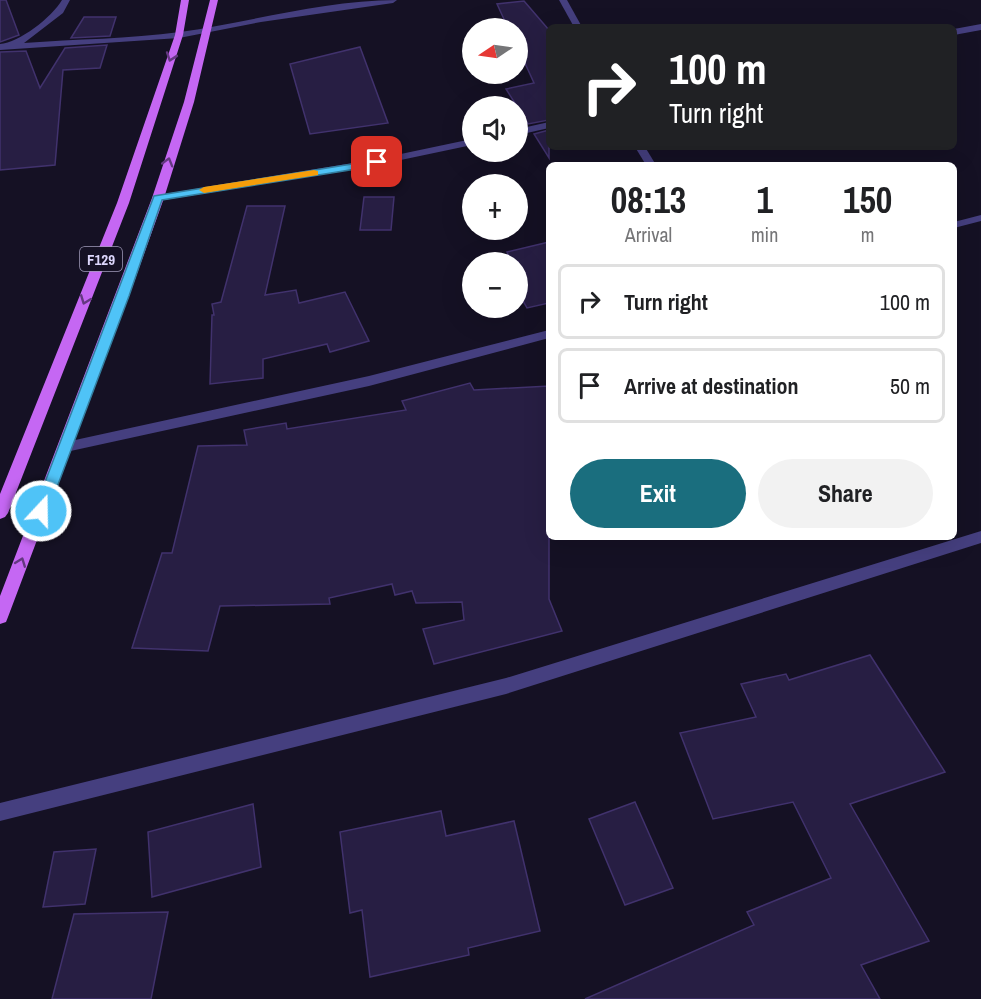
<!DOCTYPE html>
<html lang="en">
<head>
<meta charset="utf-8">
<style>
	:root { --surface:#fff; --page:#f2f2f2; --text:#202124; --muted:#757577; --line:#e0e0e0; --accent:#1a6e7e }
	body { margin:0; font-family:"Archivo Narrow",sans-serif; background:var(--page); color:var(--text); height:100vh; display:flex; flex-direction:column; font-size:22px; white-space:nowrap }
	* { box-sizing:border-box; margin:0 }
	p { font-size:20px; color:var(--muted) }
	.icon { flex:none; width:33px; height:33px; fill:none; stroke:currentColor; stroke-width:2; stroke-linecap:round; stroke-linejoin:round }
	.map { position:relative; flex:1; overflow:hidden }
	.side { position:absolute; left:546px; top:162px; width:411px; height:378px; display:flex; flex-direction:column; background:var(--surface); border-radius:9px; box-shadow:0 6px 24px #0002 }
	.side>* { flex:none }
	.banner { position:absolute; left:546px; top:24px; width:411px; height:126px; border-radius:9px; box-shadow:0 6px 24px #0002; background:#202124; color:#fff; overflow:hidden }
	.needle { width:39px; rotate:257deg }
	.tools { position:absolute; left:462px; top:18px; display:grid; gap:12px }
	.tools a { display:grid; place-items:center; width:66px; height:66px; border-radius:50%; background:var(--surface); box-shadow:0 6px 24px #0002; font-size:30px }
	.pin { position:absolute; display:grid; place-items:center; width:51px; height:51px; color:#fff; margin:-26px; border-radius:12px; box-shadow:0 3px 9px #0006 }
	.me { position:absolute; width:66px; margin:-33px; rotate:21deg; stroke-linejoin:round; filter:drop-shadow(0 0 4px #0008) }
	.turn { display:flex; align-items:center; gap:21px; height:126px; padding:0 24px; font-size:27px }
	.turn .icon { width:78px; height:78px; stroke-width:2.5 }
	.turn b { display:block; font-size:42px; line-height:51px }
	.eta { display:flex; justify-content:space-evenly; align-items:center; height:102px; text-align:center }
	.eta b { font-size:36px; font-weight:700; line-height:42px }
	.button { display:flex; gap:12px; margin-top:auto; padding:12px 24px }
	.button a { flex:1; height:69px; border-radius:36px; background:var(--accent); color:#fff; font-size:24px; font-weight:700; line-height:69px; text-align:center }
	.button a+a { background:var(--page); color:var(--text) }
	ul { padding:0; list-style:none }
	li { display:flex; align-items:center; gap:18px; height:75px; margin:0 12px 9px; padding:0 12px; border:3px solid var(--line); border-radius:9px }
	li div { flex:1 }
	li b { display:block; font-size:22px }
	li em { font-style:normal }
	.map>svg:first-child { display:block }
	.building { fill:#271e43; stroke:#41326d; stroke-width:1.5 }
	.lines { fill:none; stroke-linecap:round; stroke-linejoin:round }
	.minor { fill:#453f7f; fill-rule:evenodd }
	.major { fill:#c567f3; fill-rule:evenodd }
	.oneway { stroke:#643881 }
	.route { fill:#4fc3f7; stroke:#337fa1; stroke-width:1.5 }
	.slow { fill:#f59e0b }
	.labels { text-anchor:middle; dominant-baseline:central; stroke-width:6; stroke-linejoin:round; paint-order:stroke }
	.shield { fill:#151124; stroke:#a19cbb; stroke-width:1.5 }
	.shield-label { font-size:15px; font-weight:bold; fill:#ddd7fc }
</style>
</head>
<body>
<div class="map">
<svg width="981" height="999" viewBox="0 0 981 999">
	<rect width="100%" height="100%" fill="#151124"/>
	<g class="building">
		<path d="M0,0H6L19,35L0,42Z"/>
		<path d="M524,1L549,30V120L528,124L506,89L534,83L518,48V28H508L497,4Z"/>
		<path d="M84,17H116L110,36L71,38Z"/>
		<path d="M107,45L100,68L63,70L55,165L0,170V52L26,51L40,88L65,48Z"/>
		<path d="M360,47L388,123L310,134L290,64Z"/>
		<path d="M549,130V158L534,134Z"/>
		<path d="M364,197H394L391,230H360Z"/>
		<path d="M247,206H285L265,295L296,290L299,303L345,292L369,341L330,352L327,344L263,359V378L210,384L212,315H214L212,304L221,302Z"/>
		<path d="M549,242V303L527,308L518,292V262H511L507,252Z"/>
		<path d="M470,383L474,390L549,386V599L562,631L434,664L423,629L464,620L462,602L416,603L412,591L395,595L392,584L329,598L330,604L220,606L208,651L132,648L162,553H172L198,446L247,445L244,430L286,423L287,429L406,410L402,401Z"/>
		<path d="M870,655L945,772L850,804L929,941L861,965L880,999H585L754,925L747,912L831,878L793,802L713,819L680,733L756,717L741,684L786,674L789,680Z"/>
		<path d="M635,802L673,888L625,905L589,819Z"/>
		<path d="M253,804L261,867L152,897L148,832Z"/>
		<path d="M441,811L446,836L514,821L540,931L468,948L469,955L370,977L362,910L350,913L340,832Z"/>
		<path d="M96,849L85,904L43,907L54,852Z"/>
		<path d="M168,912L151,999H52L74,914Z"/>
	</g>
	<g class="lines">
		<g class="minor">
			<path d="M62,0H70L63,13L24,43C76,39 129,39 180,32C252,22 324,0 397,0L393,3L261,22L179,38L0,50V44C19,43 52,17 62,0Z"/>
			<path d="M559,0H567L582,27H574Z"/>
			<path d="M981,24V30L954,35V29Z"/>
			<path d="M549,122V128L518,135V129Z"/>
			<path d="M472,139V145L377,165L158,201L152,198L158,195L377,159Z"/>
			<path d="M635,147H645L656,165H646Z"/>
			<path d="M981,215V221L954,228V222Z"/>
			<path d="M549,330V338L369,386L66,452L59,447L66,442L369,376Z"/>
			<path d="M981,531V543L506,694L0,821V803L506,678Z"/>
		</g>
		<g class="major">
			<path d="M181,0H189L183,35L129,203L8,513L5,517L0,519V494L117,203L175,35Z"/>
			<path d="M210,0H218L194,102L164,198L129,296L8,617L6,622L0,624V596L152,198L184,102Z"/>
		</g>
	</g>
	<defs><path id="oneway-chevron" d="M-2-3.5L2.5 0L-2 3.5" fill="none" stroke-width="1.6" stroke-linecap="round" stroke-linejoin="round" transform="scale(1.5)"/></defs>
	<g class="oneway">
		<use href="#oneway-chevron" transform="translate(171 57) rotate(109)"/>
		<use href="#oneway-chevron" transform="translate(168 162) rotate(-74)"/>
		<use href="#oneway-chevron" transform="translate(85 300) rotate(111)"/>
		<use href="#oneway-chevron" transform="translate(21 562) rotate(-69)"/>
	</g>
	<path class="route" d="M377,160H381V165L162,200L129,296L48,511L46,515H36L34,511L154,196Z"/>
	<path class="slow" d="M314,170L318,171V175L204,193L199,190L204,187Z"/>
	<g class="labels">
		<rect class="shield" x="80" y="247" width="42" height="24" rx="4.5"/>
		<g class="shield-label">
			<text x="101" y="259">F129</text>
		</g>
	</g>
</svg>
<div class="tools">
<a><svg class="needle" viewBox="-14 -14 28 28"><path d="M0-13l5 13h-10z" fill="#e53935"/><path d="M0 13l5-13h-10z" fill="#757577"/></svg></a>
<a><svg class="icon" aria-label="sound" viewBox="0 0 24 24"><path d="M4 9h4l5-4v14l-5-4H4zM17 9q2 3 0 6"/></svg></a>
<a>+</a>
<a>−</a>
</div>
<div class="pin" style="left:377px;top:162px;background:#d93025"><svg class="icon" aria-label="arrive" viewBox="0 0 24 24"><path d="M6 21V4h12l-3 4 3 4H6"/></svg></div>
<svg class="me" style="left:41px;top:511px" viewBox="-20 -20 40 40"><circle r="17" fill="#4fc3f7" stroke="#fff" stroke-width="3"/><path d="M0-11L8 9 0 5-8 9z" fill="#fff"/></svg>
<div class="banner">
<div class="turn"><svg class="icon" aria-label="right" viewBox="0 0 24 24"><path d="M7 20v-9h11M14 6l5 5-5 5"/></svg><div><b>100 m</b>Turn right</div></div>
</div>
<section class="side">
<div class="eta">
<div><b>08:13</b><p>Arrival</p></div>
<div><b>1</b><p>min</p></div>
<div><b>150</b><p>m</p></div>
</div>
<ul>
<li><svg class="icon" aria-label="right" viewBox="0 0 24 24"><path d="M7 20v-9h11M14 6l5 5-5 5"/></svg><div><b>Turn right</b></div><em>100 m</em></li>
<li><svg class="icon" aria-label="arrive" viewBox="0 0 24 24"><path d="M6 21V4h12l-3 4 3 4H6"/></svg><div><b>Arrive at destination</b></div><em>50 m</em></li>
</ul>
<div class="button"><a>Exit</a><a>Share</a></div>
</section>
</div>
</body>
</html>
